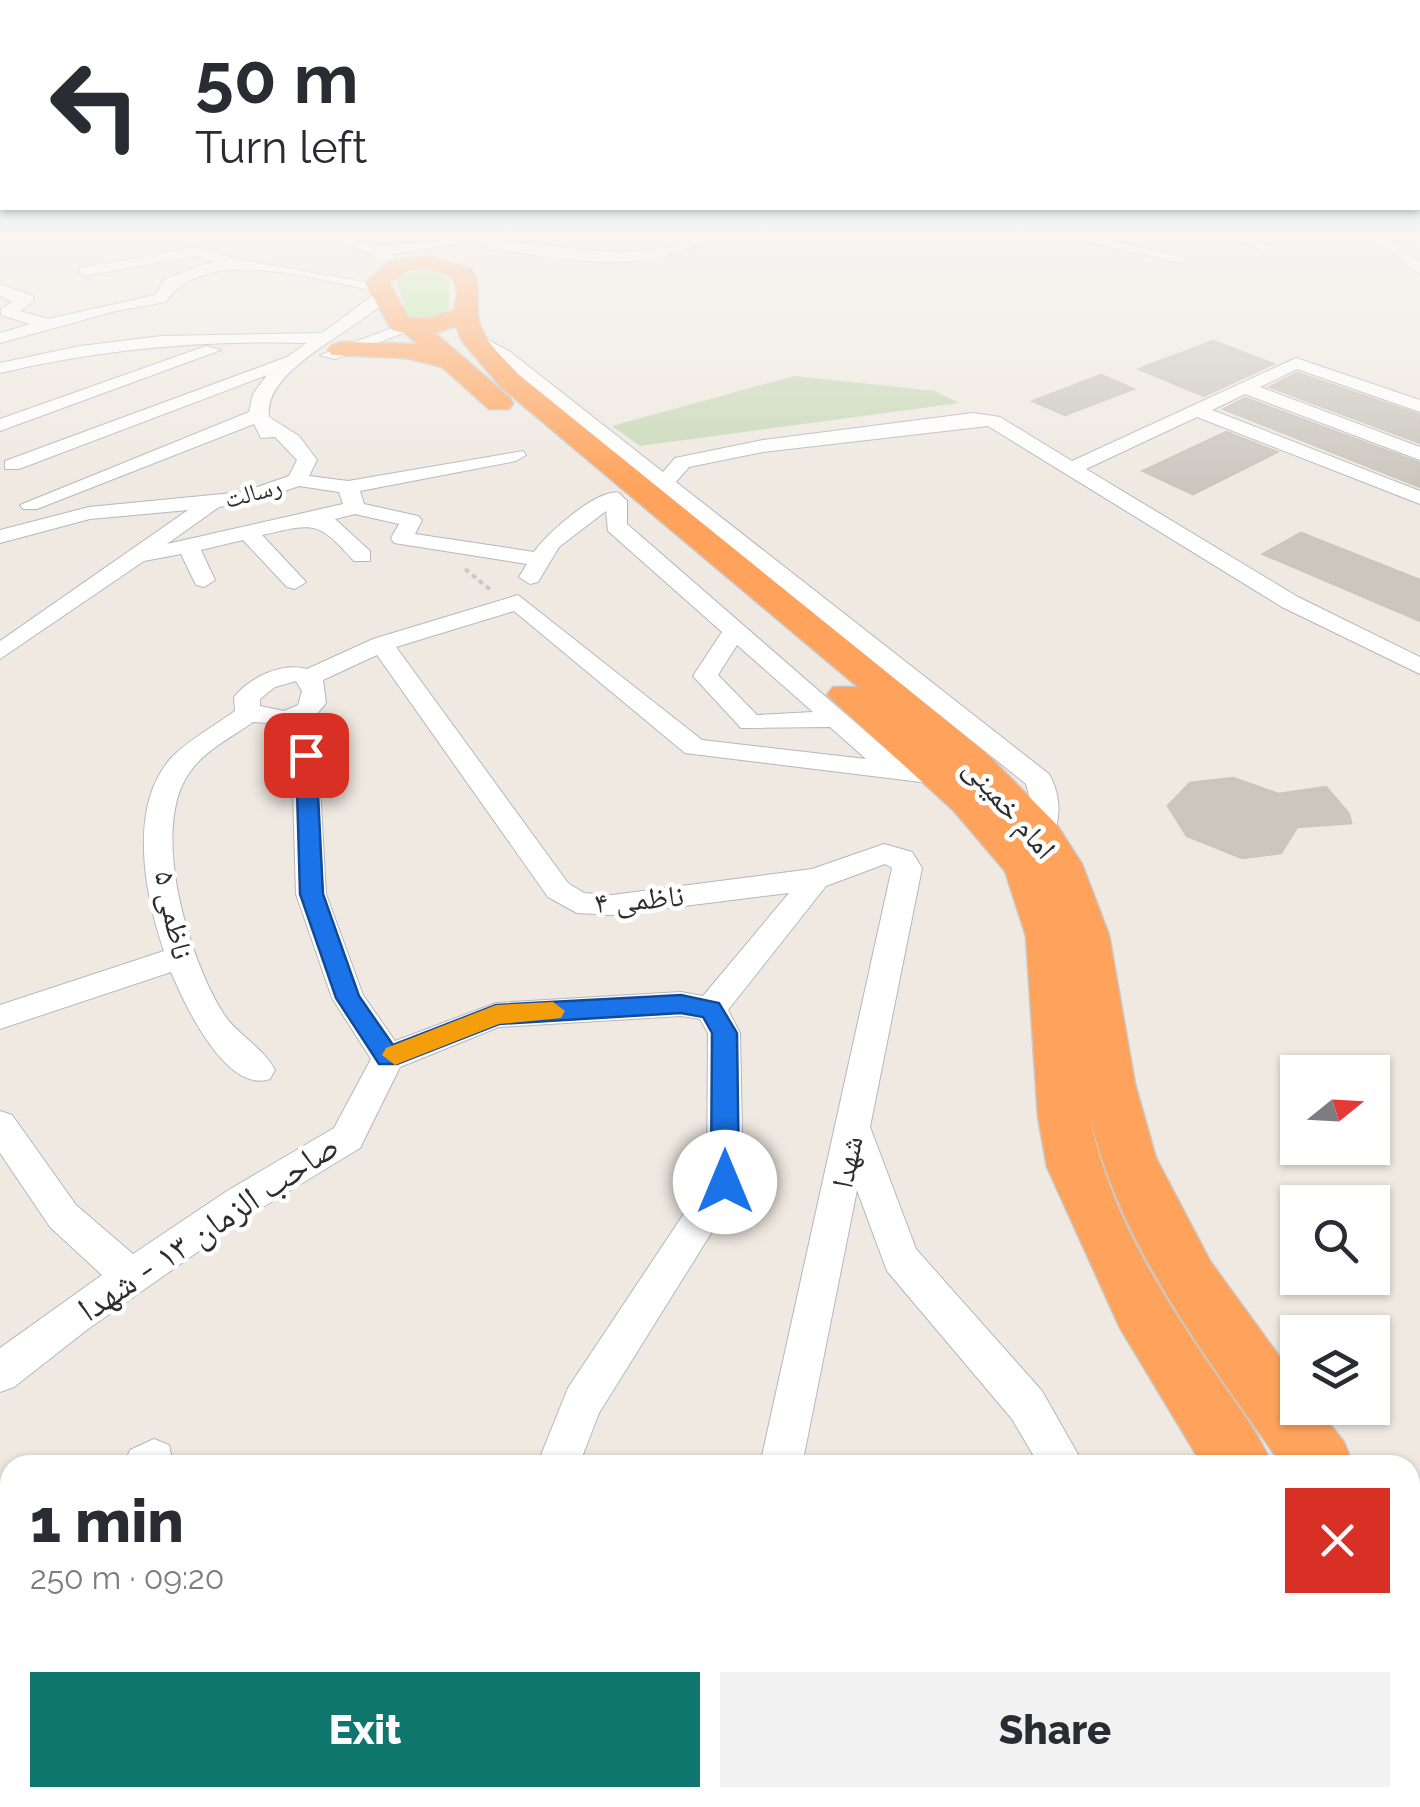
<!DOCTYPE html>
<html lang="en">
<head>
<meta charset="utf-8">
<style>
	:root { --surface:#fff; --page:#f2f2f3; --text:#2b2b33; --muted:#7c7c81; --accent:#0f766e }
	body { margin:0; font-family:Raleway,"Noto Naskh Arabic",sans-serif; background:var(--page); color:var(--text); height:100vh; display:flex; flex-direction:column; font-size:38px; white-space:nowrap }
	* { box-sizing:border-box; margin:0 }
	p { font-size:32px; color:var(--muted) }
	.icon { flex:none; width:55px; height:55px; fill:none; stroke:currentColor; stroke-width:2; stroke-linecap:round; stroke-linejoin:round }
	.map { position:relative; flex:1; overflow:hidden }
	.drawer { position:absolute; left:0px; top:1455px; width:1420px; height:352px; display:flex; flex-direction:column; background:var(--surface); border-radius:30px 30px 0 0; box-shadow:0 2px 8px #0004 }
	.drawer>* { flex:none }
	.guide { position:absolute; left:0px; top:0px; width:1420px; height:210px; box-shadow:0 2px 8px #0004; background:#fff; color:var(--text); overflow:hidden }
	.needle { width:65px; rotate:72deg }
	.controls { position:absolute; left:1280px; top:1055px; display:grid; gap:20px }
	.controls a { display:grid; place-items:center; width:110px; height:110px; border-radius:0px; background:var(--surface); box-shadow:0 2px 8px #0004; font-size:50px }
	.pin { position:absolute; display:grid; place-items:center; width:85px; height:85px; color:#fff; margin:-42px; border-radius:20px; box-shadow:0 5px 15px #0006 }
	.me { position:absolute; width:110px; margin:-55px; rotate:0deg; stroke-linejoin:round; filter:drop-shadow(0 0 8px #0008) }
	.turn { display:flex; align-items:center; gap:35px; height:210px; padding:0 30px; font-size:45px }
	.turn .icon { width:130px; height:130px; stroke-width:2.5 }
	.turn b { display:block; font-size:70px; line-height:85px }
	.round { display:grid; place-items:center; flex:none; width:105px; height:105px; border-radius:0px; background:var(--page) }
	.overview { display:flex; align-items:center; justify-content:space-between; height:170px; padding:0 30px }
	h1 { font-size:60px; font-weight:800; line-height:75px }
	.primary-button { display:flex; gap:20px; margin-top:auto; padding:20px 30px }
	.primary-button a { flex:1; height:115px; border-radius:0px; background:var(--accent); color:#fff; font-size:40px; font-weight:800; line-height:115px; text-align:center }
	.primary-button a+a { background:var(--page); color:var(--text) }
	.map>svg:first-child { display:block }
	.green { fill:#b6e59e }
	.cemetery { fill:#c8d9b8 }
	.building { fill:#cbc7bf; stroke:#cbc5ba; stroke-width:2.5 }
	.lines { fill:none; stroke-linecap:round; stroke-linejoin:round }
	.minor-casing { stroke:#b4b7c1; stroke-width:2 }
	.highway-casing { stroke:#c9c9c9; stroke-width:3 }
	.path { stroke:#c9c9c9; stroke-width:4; stroke-dasharray:5 4; stroke-linecap:butt }
	.minor { fill:#fff; fill-rule:evenodd }
	.highway { fill:#ffa35c; fill-rule:evenodd }
	.route { fill:#1a73e8; stroke:#114b97; stroke-width:2.5 }
	.slow { fill:#f59e0b }
	.labels { text-anchor:middle; dominant-baseline:central; stroke-width:9; stroke-linejoin:round; paint-order:stroke }
	.far-street-label { font-size:25px; fill:#2e2e2e; stroke:#fff }
	.street-label { font-size:30px; fill:#2e2e2e; stroke:#fff }
	.near-street-label { font-size:35px; fill:#2e2e2e; stroke:#fff }
</style>
</head>
<body>
<div class="map">
<svg width="1420" height="1807" viewBox="0 0 1420 1807">
	<rect width="100%" height="100%" fill="#efe9e1"/>
	<path class="green" d="M432,268L449,280V309L431,319L408,317L395,276Z"/>
	<path class="cemetery" d="M794,376L935,391L959,403L640,446L612,426Z"/>
	<g class="building">
		<path d="M1213,341L1273,364L1204,396L1139,369Z"/>
		<path d="M1297,373L1420,415V443L1270,387Z"/>
		<path d="M1101,375L1133,389L1065,415L1033,401Z"/>
		<path d="M1245,398L1420,463V487L1224,409Z"/>
		<path d="M1226,432L1277,452L1193,494L1143,471Z"/>
		<path d="M1301,533L1420,580V621L1263,554Z"/>
		<path d="M1233,778L1278,794L1326,787L1349,814L1351,823L1297,827L1281,853L1242,858L1187,836L1168,806L1190,783Z"/>
	</g>
	<g class="lines">
		<g class="minor-casing">
			<g id="minor">
				<path d="M31,233L29,236L0,242V234Z"/>
				<path d="M324,233H344L374,246L453,240L460,244L392,254L395,257L387,262Z"/>
				<path d="M1049,233H1078L1189,258L1181,263Z"/>
				<path d="M1223,233H1243L1274,248L1262,251Z"/>
				<path d="M1366,233H1382L1420,262V274Z"/>
				<path d="M696,236L703,240L701,243C644,270 582,263 521,253C506,251 488,251 476,243L483,239L621,253L669,247Z"/>
				<path d="M196,247L236,259L386,286L378,291C317,281 205,243 166,302L116,311L0,343V333L30,324L1,315V309L12,302L0,296V284L33,296V302L20,311L48,319L155,295L165,279L213,261L195,256L85,276L80,274V268Z"/>
				<path d="M376,293L390,296C360,331 263,367 269,417L299,436L317,460L309,476L348,481L523,451L526,455L516,461L360,491L364,504L418,516L422,520L415,534L534,552C546,534 598,488 619,493L627,501V524L903,764L947,770L951,776L937,784L685,753L514,611L396,647L568,883L584,893L612,895L812,869L884,844L912,852L922,868L870,1127L916,1249L1042,1391L1084,1465H1039L1012,1419L887,1271L857,1190L802,1465H760L892,868L885,864L826,886L728,1010L740,1033L743,1182L599,1413L579,1465H537L568,1388L707,1179L708,1033L700,1019L681,1016L499,1027L400,1067L360,1148L253,1213L88,1329L14,1387L0,1392V1348L102,1275L50,1227L0,1153V1111L12,1115L76,1205L133,1254L227,1191L334,1128L371,1059L332,998L296,894L291,725L253,722C234,736 207,749 192,769C147,825 189,959 223,1013C237,1035 263,1047 275,1070L270,1079C226,1094 185,1005 171,972L0,1029V1005L164,951C145,895 127,806 172,757C190,739 214,726 235,711L234,697C250,677 282,662 307,669L373,639L518,595L702,740L866,759L830,727L741,728L693,676L722,632L608,531L606,511L559,547L538,582L530,584L519,577L527,564L394,543L391,538L399,524L355,514L335,519L370,551V561H354C317,520 315,523 262,535L306,582L295,589L287,587L243,540L201,550L215,580L204,587L196,585L181,554L144,561L0,659V641L188,510L90,519L0,543V530L89,507L243,492L289,476L297,460L275,437L261,438L254,424L37,509H23L20,505L249,412L253,394L267,375L19,469H5V461L287,357L307,343C203,340 101,349 0,373V363L80,346L162,336L322,333ZM299,486L339,492L343,504L167,544L219,507L253,502ZM737,645L813,712L757,715L718,675ZM377,655L548,897L577,913L612,915L789,893L703,996L681,992L496,1003L395,1041L363,995L326,894L316,715L326,703L323,680ZM296,681L302,691L298,705L284,711L260,706V699L275,687Z"/>
				<path d="M405,323L419,327L335,359L320,355Z"/>
				<path d="M471,331L509,351L663,472L675,458L763,440L973,413L1000,417L1072,461L1296,358L1420,400V412L1297,369L1260,387L1420,447V460L1245,394L1212,410L1420,491V504L1197,417L1086,469L1298,597L1420,657V674L1282,607L988,426L763,452L689,467L676,482L1049,774C1061,795 1062,820 1050,842H1030L1026,835L1032,806L1026,784L497,359L465,340L463,336Z"/>
				<path d="M206,346L221,350L0,431V419Z"/>
				<path d="M154,1439L169,1445L173,1465H124L130,1450Z"/>
				<path d="M10,1526V1572L0,1577V1530Z"/>
				<path d="M515,1798H568L571,1807H518Z"/>
				<path d="M896,1798H946L949,1807H899Z"/>
				<path d="M1189,1798H1240L1243,1807H1192Z"/>
			</g>
		</g>
		<g class="highway-casing">
			<g id="highway">
				<path d="M428,255L472,269C482,287 476,298 478,316C480,339 504,358 518,374L985,752L1057,825L1082,864L1109,935L1135,1084L1156,1158L1210,1261L1298,1382V1408H1317L1344,1442L1353,1465H1282C1207,1358 1121,1247 1090,1117C1107,1206 1156,1286 1206,1360C1229,1394 1256,1427 1272,1465H1203L1197,1456L1120,1328L1047,1167L1038,1117L1026,936L1005,871L954,811L827,695L833,687H858L500,386L462,341L456,326L435,333L509,397L513,403L509,409H489L442,367L406,358L332,355L328,350L332,345L341,342L417,344L405,333L392,330L365,283L388,262ZM433,269L453,278L457,294L454,310L429,318H409L389,283L408,270Z"/>
				<path d="M1410,1553L1420,1557V1635L1410,1630Z"/>
				<path d="M1410,1676L1420,1681V1765L1410,1761Z"/>
			</g>
		</g>
		<path class="path" d="M465,569L492,591"/>
		<use href="#minor" class="minor"/>
		<use href="#highway" class="highway"/>
	</g>
	<linearGradient id="sky" x2="0" y2="1"><stop stop-color="#7abfeb"/><stop offset="0.48" stop-color="#f8f5f2"/><stop offset="1" stop-color="#f8f5f2" stop-opacity="0"/></linearGradient>
	<rect width="1420" height="486" fill="url(#sky)"/>
	<path class="route" d="M306,749L316,755L323,894L359,996L393,1045L496,1005L681,995L719,1003L737,1033L739,1182L735,1190H715L711,1182L712,1033L703,1017L681,1013L499,1024L397,1064H379L336,998L300,894L296,755Z"/>
	<path class="slow" d="M553,1002L565,1011L561,1018L499,1024L395,1065L382,1055L386,1048L496,1005Z"/>
	<g class="labels">
		<g class="far-street-label">
			<text transform="translate(253 492) rotate(-15)">رسالت</text>
		</g>
		<g class="street-label">
			<text transform="translate(1010 808) rotate(49)">امام خمینی</text>
			<text transform="translate(639 899) rotate(-5)">ناظمی ۴</text>
			<text transform="translate(174 915) rotate(78)">ناظمی ۵</text>
			<text transform="translate(847 1162) rotate(-78)">شهدا</text>
		</g>
		<g class="near-street-label">
			<text transform="translate(208 1227) rotate(-34)">صاحب الزمان ۱۳ - شهدا</text>
		</g>
	</g>
</svg>
<div class="controls">
<a><svg class="needle" viewBox="-14 -14 28 28"><path d="M0-13l5 13h-10z" fill="#e53935"/><path d="M0 13l5-13h-10z" fill="#7c7c81"/></svg></a>
<a><svg class="icon" aria-label="search" viewBox="0 0 24 24"><circle cx="10" cy="10" r="6"/><path d="M15 15l6 6"/></svg></a>
<a><svg class="icon" aria-label="layers" viewBox="0 0 24 24"><path d="M12 4l9 5-9 5-9-5zM3 14l9 5 9-5"/></svg></a>
</div>
<div class="pin" style="left:306px;top:755px;background:#d93025"><svg class="icon" aria-label="arrive" viewBox="0 0 24 24"><path d="M6 21V4h12l-3 4 3 4H6"/></svg></div>
<svg class="me" style="left:725px;top:1182px" viewBox="-20 -20 40 40"><circle r="19" fill="#fff"/><path d="M0-13L10 11 0 6-10 11z" fill="#1a73e8"/></svg>
<div class="guide">
<div class="turn"><svg class="icon" aria-label="left" viewBox="0 0 24 24"><path d="M17 20v-9H6M10 6l-5 5 5 5"/></svg><div><b>50 m</b>Turn left</div></div>
</div>
<section class="drawer">
<div class="overview"><div><h1>1 min</h1><p>250 m · 09:20</p></div><a class="round" style="background:#d93025;color:#fff"><svg class="icon" aria-label="close" viewBox="0 0 24 24"><path d="M6 6l12 12M18 6L6 18"/></svg></a></div>
<div class="primary-button"><a>Exit</a><a>Share</a></div>
</section>
</div>
</body>
</html>
